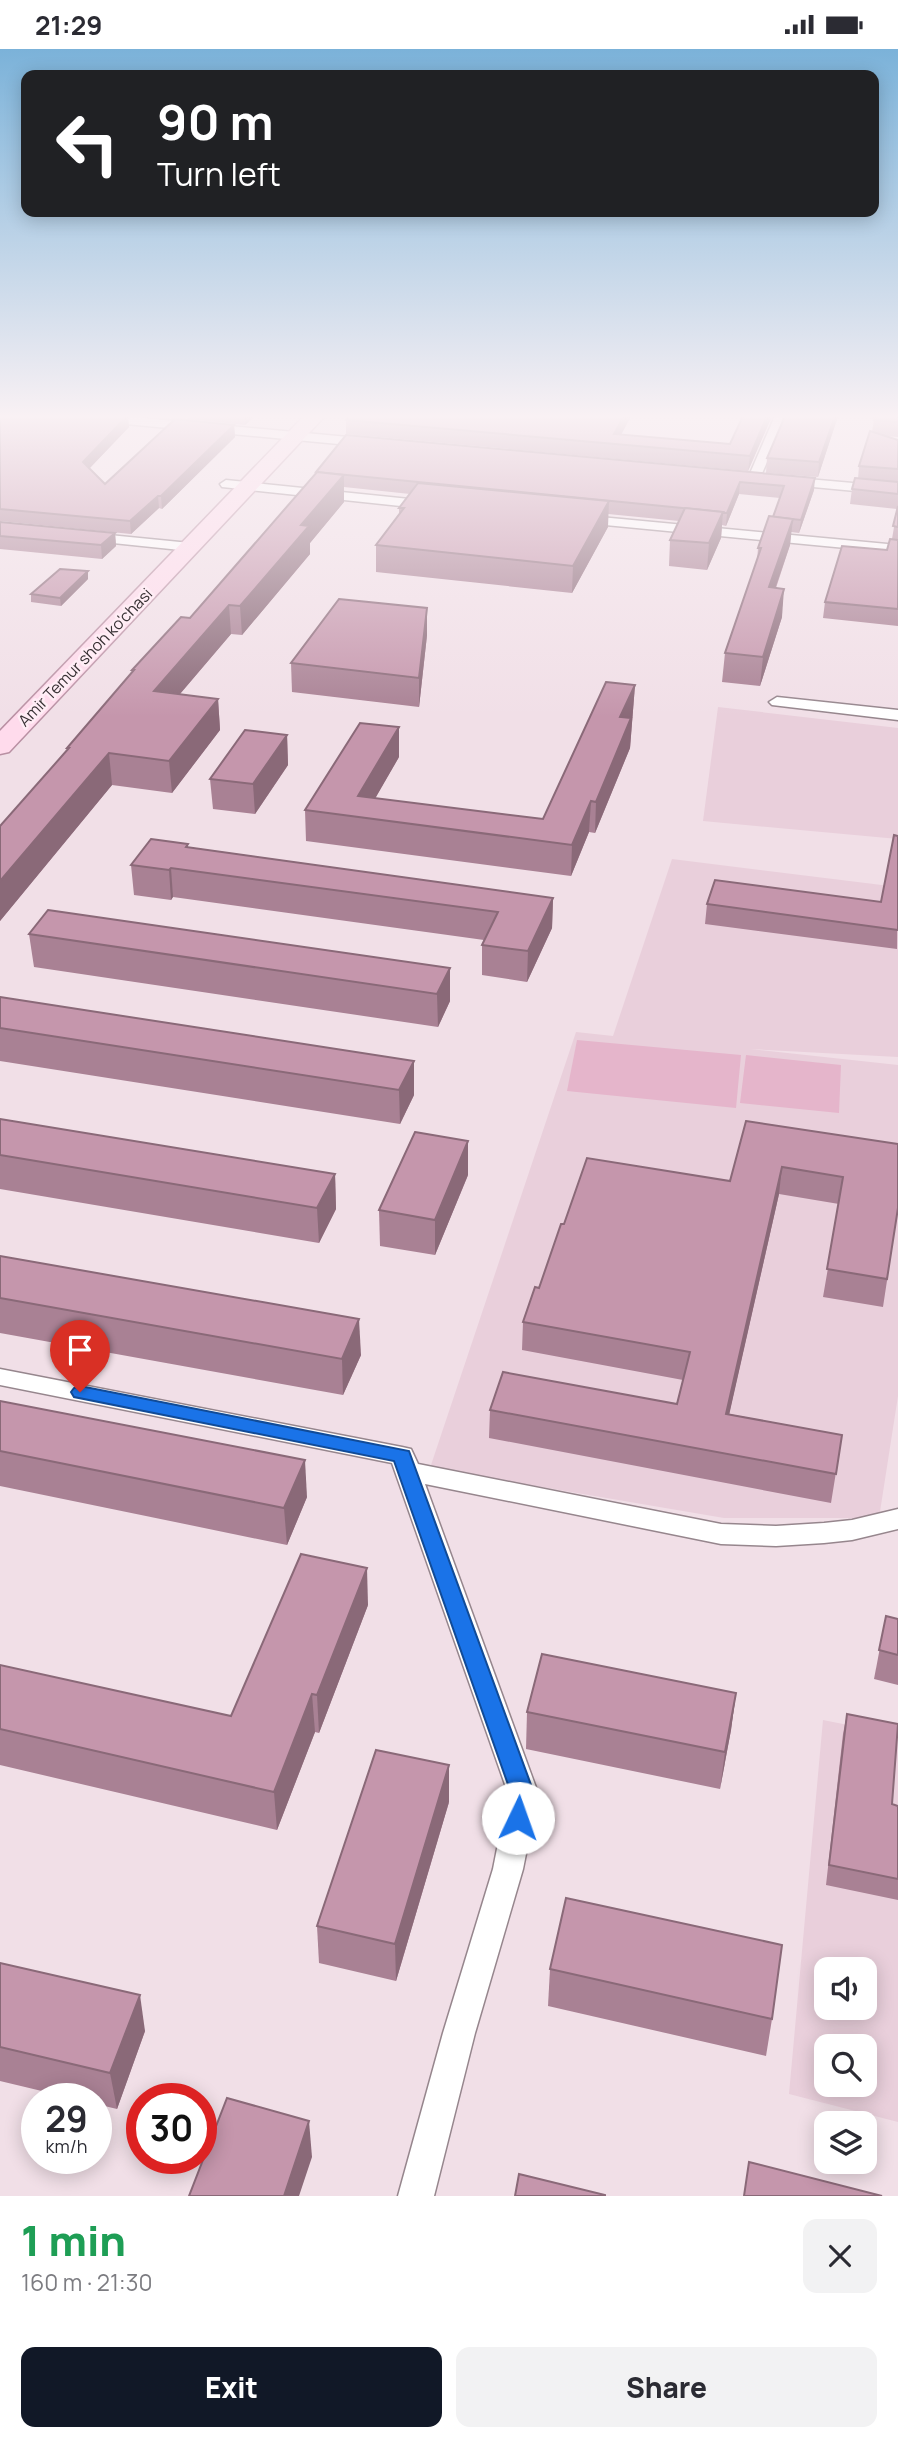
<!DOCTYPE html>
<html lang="en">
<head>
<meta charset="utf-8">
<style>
	:root { --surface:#fff; --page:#f2f2f3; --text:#2b2b33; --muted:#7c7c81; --accent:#111827 }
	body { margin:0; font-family:Manrope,sans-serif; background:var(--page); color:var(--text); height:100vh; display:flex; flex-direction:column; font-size:26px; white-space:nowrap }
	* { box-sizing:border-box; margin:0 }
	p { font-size:23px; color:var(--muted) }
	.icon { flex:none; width:38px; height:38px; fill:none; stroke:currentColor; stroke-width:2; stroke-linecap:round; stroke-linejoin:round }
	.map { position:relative; height:2147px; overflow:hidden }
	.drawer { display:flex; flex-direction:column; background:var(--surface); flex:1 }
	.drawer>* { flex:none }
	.banner { position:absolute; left:21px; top:21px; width:858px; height:147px; border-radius:14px; box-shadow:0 4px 18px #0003; background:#202124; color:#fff; overflow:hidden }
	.controls { position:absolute; left:814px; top:1908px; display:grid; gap:14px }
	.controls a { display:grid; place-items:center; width:63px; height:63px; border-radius:14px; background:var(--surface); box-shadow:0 4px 18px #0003; font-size:35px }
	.speed { position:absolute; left:21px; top:2034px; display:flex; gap:14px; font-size:35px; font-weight:700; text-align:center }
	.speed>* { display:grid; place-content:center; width:91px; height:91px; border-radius:50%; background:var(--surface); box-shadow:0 4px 18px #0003; line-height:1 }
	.speed small { font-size:18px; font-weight:400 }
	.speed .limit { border:10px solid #d22; background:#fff; color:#111 }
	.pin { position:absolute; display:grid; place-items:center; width:60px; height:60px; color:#fff; margin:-72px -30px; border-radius:50% 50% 50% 0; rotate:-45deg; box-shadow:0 0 7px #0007 }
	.pin .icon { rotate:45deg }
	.me { position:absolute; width:77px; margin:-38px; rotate:3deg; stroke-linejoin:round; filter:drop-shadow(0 0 5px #0008) }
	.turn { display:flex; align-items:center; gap:24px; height:147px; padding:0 21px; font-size:32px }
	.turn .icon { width:91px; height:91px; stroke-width:2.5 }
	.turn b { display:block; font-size:49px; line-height:60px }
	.round { display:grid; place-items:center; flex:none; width:74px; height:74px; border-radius:14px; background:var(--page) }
	.overview { display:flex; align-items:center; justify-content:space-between; height:119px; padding:0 21px }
	h1 { font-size:42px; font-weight:800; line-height:52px; color:#1e9e55 }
	.button { display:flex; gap:14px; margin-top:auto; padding:14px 21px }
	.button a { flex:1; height:80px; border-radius:14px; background:var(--accent); color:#fff; font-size:28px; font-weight:800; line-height:80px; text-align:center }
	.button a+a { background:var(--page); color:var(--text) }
	.status { display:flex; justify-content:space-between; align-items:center; height:49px; padding:0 35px; background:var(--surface); direction:ltr }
	.status svg { height:19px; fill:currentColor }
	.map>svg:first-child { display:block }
	.built { fill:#e9cfdb; fill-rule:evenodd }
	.green { fill:#e5b5cb }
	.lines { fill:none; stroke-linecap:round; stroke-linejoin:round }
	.street-casing { stroke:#96868d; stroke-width:3 }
	.primary-casing { stroke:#b990a3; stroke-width:3 }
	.street { fill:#fff; fill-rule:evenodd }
	.primary { fill:#ffdbec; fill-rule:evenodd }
	.wall { fill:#a98194 }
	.shaded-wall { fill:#8a6978 }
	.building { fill:#c596ac; stroke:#8a6978; stroke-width:2 }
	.route { fill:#1a73e8; stroke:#114b97; stroke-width:2 }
	.labels { text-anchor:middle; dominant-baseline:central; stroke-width:5; stroke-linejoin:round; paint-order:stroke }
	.far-street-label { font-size:16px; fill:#383134; stroke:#ffedf5 }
</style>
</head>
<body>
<div class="status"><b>21:29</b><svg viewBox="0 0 49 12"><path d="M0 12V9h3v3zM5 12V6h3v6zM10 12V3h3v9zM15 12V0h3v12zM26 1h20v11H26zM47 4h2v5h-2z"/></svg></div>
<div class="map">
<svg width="898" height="2147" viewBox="0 0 898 2147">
	<rect width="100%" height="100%" fill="#f1dfe7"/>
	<g class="built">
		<path d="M718,658L898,679V790L703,772Z"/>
		<path d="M672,810L898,838V1008L750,1000L898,1016V1347L879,1469H724L430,1419L576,983L613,987Z"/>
		<path d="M823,1671L898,1686V2073L789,2045ZM826,1920H864V1958H826ZM826,1997H864V2035H826Z"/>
	</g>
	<g class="green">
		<path d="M577,991L741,1006L736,1059L567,1042Z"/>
		<path d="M746,1006L841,1016L839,1064L740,1054Z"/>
	</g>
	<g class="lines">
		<g class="street-casing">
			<g id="street">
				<path d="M77,367H122L370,390L376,394L370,398L83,371Z"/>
				<path d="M775,367H787L760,429L754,433L750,432L748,429Z"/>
				<path d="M785,428L898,438V446L781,435L779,432Z"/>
				<path d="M226,431L429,452L435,456L429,460L222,438L220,435Z"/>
				<path d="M579,466L898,496V504L574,473V467Z"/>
				<path d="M89,484L190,494L197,498L190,502L84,491L82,488Z"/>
				<path d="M777,648L898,661V671L772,656L769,653Z"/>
				<path d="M0,1320L402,1398L411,1400L418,1415L721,1475L776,1477L824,1474L852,1471L898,1460V1480L852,1491L824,1494L776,1497L721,1495L425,1435L538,1744L523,1820L475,1984L434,2147H398L443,1984L493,1820L508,1744L392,1414L0,1336Z"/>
			</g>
		</g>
		<g class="primary-casing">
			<path id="primary" d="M304,367H325L9,703L0,705V682Z"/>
		</g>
		<use href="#street" class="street"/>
		<use href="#primary" class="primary"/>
	</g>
	<g class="wall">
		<path d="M0,367L129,378L89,420L105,435L234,376L235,388L162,460L159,459L131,485L0,472Z"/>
		<path d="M188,367H255L245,376L188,370Z"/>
		<path d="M349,367H631L621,386L730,395L772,367L748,422L346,385V371Z"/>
		<path d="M838,367L818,428L766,424L767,409Z"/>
		<path d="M866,367H898V388L884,387L898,391V577L823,569L825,553L887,501L892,490L897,460L850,455L852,440L858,430L859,417L872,383L874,370Z"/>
		<path d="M346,386L814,441L799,484L791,483L790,496L776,539L782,568L760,637L722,633L725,604L757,513L758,499L773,468L780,449L739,445L726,477L722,476L721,489L707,521L669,517L670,491L679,472L608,465V478L572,544L376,523V496L399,465V459L410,445L344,438V453L310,494V505L242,586L231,585L180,645L218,650L220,681L172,744L112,736L0,872V777L67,702V699L132,624V621L190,569L316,424Z"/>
		<path d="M0,473L115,484L116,497L102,510L0,500Z"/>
		<path d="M88,530L61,557L31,553V545Z"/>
		<path d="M427,559V586L419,658L292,643L291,614Z"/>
		<path d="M635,636L630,699L595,784L589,783L571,827L306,792L305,761L399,708L375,749L543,770Z"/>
		<path d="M287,686L288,716L255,765L213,760L210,730Z"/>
		<path d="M898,787L897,900L705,875L707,855L881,853Z"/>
		<path d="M188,795V798L553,849L552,879L527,933L482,926V896L484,891L173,848L171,851L134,846L131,816Z"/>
		<path d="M29,885L450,919V952L438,978L34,918Z"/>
		<path d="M0,948L414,1012V1046L400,1075L0,1012Z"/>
		<path d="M0,1070L335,1125L336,1160L319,1194L0,1140Z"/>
		<path d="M746,1072L898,1159L883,1258L823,1248L839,1155L779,1145L729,1365L842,1386L831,1454L489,1389L490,1361L677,1355L683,1331L522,1301L523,1273L539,1239L564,1175L730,1132Z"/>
		<path d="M468,1126L435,1206L380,1197L379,1161Z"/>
		<path d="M0,1207L361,1306L343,1346L0,1284Z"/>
		<path d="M0,1352L307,1448L287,1496L0,1437Z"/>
		<path d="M368,1556L319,1684L315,1683L277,1781L0,1716V1616L231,1667Z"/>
		<path d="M886,1567L898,1570V1636L874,1630Z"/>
		<path d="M736,1644L731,1681L720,1740L526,1700L527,1663Z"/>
		<path d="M847,1665L892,1755L898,1757V1851L826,1836L843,1685Z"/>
		<path d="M449,1753L396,1932L319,1914L317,1877Z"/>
		<path d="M0,1914L145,1982L117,2060L96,2055V2049H71L0,2032Z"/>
		<path d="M550,1920L772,1970L766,2007L548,1957Z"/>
	</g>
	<g class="shaded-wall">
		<path d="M127,367H128L129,378L84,425L83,413Z"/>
		<path d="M245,367H255L245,376Z"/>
		<path d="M624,367H631L616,395L614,385Z"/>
		<path d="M767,367H772L748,422L750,407Z"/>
		<path d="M835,367H838L818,428L819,413Z"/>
		<path d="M234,376L235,388L162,460L161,447Z"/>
		<path d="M344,426V453L310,494V505L242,586L240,557L301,476Z"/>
		<path d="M815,429L814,441L799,484L801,471Z"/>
		<path d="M740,433L739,445L726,477L727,464Z"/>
		<path d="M158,447L159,459L131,485L130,472Z"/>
		<path d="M609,452L608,478L572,544L573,517Z"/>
		<path d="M723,463L721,489L707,521L709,494Z"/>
		<path d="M793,470L790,496L766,566L769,538Z"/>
		<path d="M115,484L116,497L102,510L101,496Z"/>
		<path d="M88,522V530L61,557L60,549Z"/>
		<path d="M784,540L782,568L760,637L763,608Z"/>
		<path d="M229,556L231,585L156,673L154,642Z"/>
		<path d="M427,559V586L419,658V629Z"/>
		<path d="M635,636L630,699L595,784L596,753L620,668Z"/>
		<path d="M218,650L220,681L172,744L169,712Z"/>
		<path d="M399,678V708L364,769L358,747Z"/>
		<path d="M287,686L288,716L255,765L253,735Z"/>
		<path d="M109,704L112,736L0,872V832Z"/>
		<path d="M591,752L589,783L571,827L572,796Z"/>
		<path d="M171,819L173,848L171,851L169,821Z"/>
		<path d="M553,849L552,879L527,933L528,902Z"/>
		<path d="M450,919V952L438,978L437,945Z"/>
		<path d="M414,1012V1046L400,1075L399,1041Z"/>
		<path d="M468,1092V1126L435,1206V1171Z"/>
		<path d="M782,1118L779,1145L723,1393L726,1365Z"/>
		<path d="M335,1125L336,1160L319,1194L317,1159Z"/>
		<path d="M359,1270L361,1306L343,1346L342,1310Z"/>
		<path d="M305,1411L307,1448L287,1496L284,1459Z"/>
		<path d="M367,1519L368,1556L319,1684L317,1646Z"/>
		<path d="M736,1644L731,1681L720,1740L725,1703Z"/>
		<path d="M312,1645L315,1683L277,1781L274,1743Z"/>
		<path d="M449,1716V1753L396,1932L395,1895Z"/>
		<path d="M140,1946L145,1982L117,2060L110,2024Z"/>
		<path d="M309,2072L312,2108L299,2147H284Z"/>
	</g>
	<g class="building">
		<path d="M0,367H127L83,413L105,435L175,370L234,376L161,447H158L130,472L0,460Z"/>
		<path d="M349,367H624L614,385L730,395L743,367H767L750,407L346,371Z"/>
		<path d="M785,367H835L819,413L767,409Z"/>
		<path d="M875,367H898V373L874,371Z"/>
		<path d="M870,382L898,391V420L859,417Z"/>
		<path d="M346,386L815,429L801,471L773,468L784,437L740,433L727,464H722L723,463L316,423Z"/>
		<path d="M317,423L344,426L301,476L309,477L240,557L229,556L154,642L218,650L169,712L109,704L0,832V777L69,699H67L134,621H132L181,568L190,569Z"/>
		<path d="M855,429L898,433V445L852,440Z"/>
		<path d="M418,434L609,452L573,517L376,496L404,459H399Z"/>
		<path d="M898,457V478L893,477Z"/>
		<path d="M685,459L723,463L709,494L670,491Z"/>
		<path d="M769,467L793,470L769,538L784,540L763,608L725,604L761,499H758Z"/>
		<path d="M0,473L115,484L101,496L0,487Z"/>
		<path d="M890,490L898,491V560L825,553L842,497L887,501Z"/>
		<path d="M60,520L88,522L60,549L31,545Z"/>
		<path d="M339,550L427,559L419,629L291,614Z"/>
		<path d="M606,633L635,636L620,668L631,669L596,753L591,752L572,796L305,761L360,674L399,678L358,747L543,770Z"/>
		<path d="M245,681L287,686L253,735L210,730Z"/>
		<path d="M894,786L898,787V881L707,855L715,831L881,853Z"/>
		<path d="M151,790L188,795L186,798L553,849L528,902L482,896L498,863L171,819L169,821L131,816Z"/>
		<path d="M48,861L450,919L437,945L29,885Z"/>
		<path d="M0,948L414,1012L399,1041L0,979Z"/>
		<path d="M0,1070L335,1125L317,1159L0,1106Z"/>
		<path d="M746,1072L898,1095V1159L887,1230L827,1220L843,1128L782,1118L726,1365L842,1386L836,1425L490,1361L503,1323L677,1355L690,1303L523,1273L535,1238L539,1239L561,1175H564L587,1109L730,1132Z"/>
		<path d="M415,1083L468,1092L435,1171L379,1161Z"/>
		<path d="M0,1207L359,1270L342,1310L0,1249Z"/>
		<path d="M0,1352L305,1411L284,1459L0,1402Z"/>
		<path d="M301,1505L367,1519L317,1646L312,1645L274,1743L0,1680V1616L231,1667Z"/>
		<path d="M886,1567L898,1570V1606L879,1601Z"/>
		<path d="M542,1605L736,1644L725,1703L527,1663Z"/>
		<path d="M847,1665L898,1675L892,1755L898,1757V1830L829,1816Z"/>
		<path d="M376,1701L449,1716L395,1895L317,1877Z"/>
		<path d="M566,1849L782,1896L772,1970L550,1920Z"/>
		<path d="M0,1914L140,1946L110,2024L0,1998Z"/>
		<path d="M227,2049L309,2072L284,2147H189Z"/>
		<path d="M749,2113L882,2147H744Z"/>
		<path d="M519,2125L605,2146V2147H515Z"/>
	</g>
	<linearGradient id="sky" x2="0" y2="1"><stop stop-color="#7bb2d9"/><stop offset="0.55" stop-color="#f9f1f4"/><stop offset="1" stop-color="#f9f1f4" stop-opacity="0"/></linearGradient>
	<rect width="898" height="668" fill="url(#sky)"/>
	<path class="route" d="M80,1337L409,1402L534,1744L526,1776L518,1779L510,1776L507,1769L511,1744L394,1412L74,1348L71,1343L74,1339Z"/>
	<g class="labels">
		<g class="far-street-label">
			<text transform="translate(85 608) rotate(-46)">Amir Temur shoh ko'chasi</text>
		</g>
	</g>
</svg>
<div class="controls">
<a><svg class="icon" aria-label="sound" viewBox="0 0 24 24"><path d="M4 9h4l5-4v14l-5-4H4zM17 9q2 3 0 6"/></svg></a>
<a><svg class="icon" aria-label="search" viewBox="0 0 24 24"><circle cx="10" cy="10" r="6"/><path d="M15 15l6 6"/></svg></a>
<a><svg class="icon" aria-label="layers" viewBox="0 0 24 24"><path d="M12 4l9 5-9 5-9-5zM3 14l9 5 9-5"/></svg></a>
</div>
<div class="speed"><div>29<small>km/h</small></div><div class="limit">30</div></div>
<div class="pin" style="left:80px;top:1343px;background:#d93025"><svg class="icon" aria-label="arrive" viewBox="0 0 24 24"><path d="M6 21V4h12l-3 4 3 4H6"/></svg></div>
<svg class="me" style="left:518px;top:1769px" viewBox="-20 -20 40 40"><circle r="19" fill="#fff"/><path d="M0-13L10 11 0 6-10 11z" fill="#1a73e8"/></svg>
<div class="banner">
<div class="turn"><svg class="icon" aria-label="left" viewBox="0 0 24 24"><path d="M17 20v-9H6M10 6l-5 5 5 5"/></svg><div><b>90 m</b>Turn left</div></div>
</div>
</div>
<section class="drawer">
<div class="overview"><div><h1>1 min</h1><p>160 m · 21:30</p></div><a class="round"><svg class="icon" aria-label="close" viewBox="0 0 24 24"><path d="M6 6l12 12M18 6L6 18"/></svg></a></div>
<div class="button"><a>Exit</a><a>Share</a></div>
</section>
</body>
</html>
